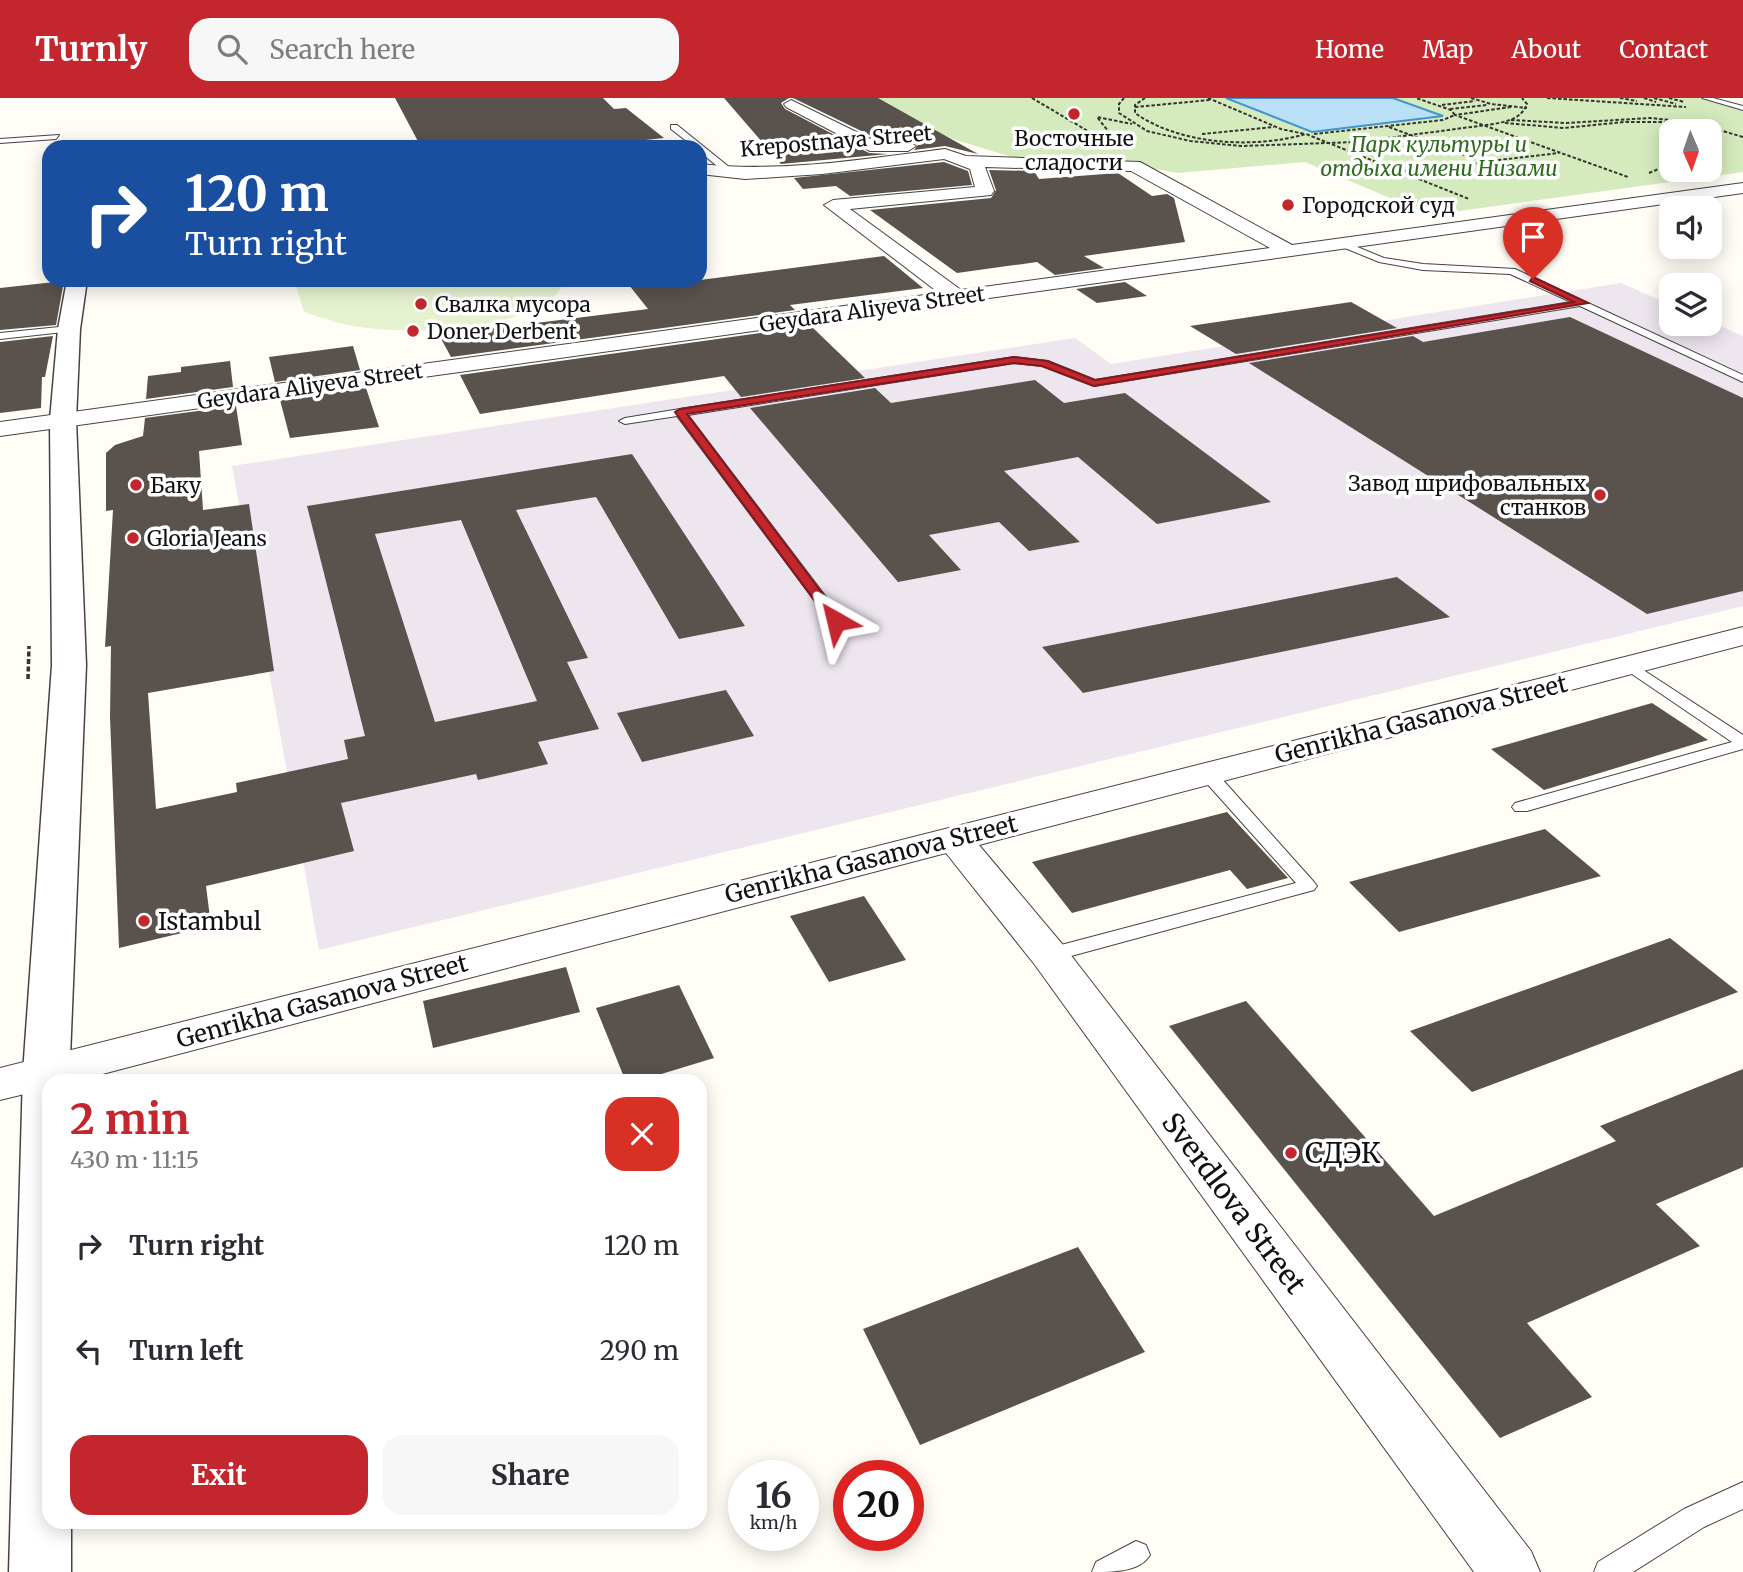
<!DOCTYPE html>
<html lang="en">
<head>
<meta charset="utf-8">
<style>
	:root { --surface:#fff; --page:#f7f7f7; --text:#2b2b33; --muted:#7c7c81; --accent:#c4262e }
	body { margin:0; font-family:Merriweather,serif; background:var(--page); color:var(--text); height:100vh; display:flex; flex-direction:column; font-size:26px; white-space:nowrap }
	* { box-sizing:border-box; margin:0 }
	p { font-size:23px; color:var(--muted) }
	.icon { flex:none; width:38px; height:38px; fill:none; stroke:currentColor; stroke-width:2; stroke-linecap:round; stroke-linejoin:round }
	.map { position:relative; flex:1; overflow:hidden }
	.panel { position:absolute; left:42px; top:976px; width:665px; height:455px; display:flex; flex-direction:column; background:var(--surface); border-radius:21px; box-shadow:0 4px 18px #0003 }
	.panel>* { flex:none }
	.hud { position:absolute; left:42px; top:42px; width:665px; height:147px; border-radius:21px; box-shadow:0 4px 18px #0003; background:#1a4fa0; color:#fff; overflow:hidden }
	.needle { width:46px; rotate:178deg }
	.controls { position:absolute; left:1659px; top:21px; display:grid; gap:14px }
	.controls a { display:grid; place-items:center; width:63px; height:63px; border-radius:14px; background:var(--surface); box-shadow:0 4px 18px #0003; font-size:35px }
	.speed { position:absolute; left:728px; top:1362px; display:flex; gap:14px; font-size:35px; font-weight:700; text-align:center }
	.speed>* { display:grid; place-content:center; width:91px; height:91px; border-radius:50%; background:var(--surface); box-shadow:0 4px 18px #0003; line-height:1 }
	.speed small { font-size:18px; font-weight:400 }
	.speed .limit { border:10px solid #d22; background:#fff; color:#111 }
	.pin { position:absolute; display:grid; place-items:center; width:60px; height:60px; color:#fff; margin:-72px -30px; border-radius:50% 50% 50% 0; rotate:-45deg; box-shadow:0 0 7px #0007 }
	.pin .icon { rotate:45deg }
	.me { position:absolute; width:77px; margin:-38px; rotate:323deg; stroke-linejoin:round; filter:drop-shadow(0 0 5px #0008) }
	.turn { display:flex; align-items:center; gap:24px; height:147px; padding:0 28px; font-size:32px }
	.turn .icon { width:91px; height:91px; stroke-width:2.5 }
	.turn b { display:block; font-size:49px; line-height:60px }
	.round { display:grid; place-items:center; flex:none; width:74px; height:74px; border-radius:21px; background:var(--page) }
	.overview { display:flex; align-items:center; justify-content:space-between; height:119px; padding:0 28px }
	h1 { font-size:42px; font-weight:700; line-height:52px; color:var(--accent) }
	.cta { display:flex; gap:14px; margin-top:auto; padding:14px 28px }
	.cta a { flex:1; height:80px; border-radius:21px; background:var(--accent); color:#fff; font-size:28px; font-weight:700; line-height:80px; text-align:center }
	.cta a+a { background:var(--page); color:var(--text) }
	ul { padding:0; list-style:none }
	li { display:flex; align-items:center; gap:21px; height:105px; padding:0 28px }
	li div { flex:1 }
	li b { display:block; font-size:26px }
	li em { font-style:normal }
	header { display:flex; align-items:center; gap:42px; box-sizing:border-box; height:98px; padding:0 35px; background:var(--accent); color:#fff }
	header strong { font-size:33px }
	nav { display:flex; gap:38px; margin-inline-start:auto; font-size:24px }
	.search { width:490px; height:63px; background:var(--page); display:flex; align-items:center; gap:18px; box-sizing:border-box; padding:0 24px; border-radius:21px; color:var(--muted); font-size:26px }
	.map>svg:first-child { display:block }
	.industrial { fill:#eee6ef }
	.green { fill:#d5ebbd; fill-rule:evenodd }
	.pitch { fill:#e6f2cf }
	.water { fill:#b9e0f7; stroke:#3f96cf; stroke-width:2 }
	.building { fill:#5a524d; fill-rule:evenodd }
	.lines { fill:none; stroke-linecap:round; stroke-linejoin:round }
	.service-casing { stroke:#444; stroke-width:2 }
	.minor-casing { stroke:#444; stroke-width:2 }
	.tertiary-casing { stroke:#444; stroke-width:3 }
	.path-far1 { stroke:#333; stroke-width:2; stroke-dasharray:3.5 2; stroke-linecap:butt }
	.path { stroke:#333; stroke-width:3.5; stroke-dasharray:5 2.5; stroke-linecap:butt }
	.service { fill:#fff; fill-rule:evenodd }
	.minor { fill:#fff; fill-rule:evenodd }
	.tertiary { fill:#fff; fill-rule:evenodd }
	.route { fill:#c4262e; stroke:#7f191e; stroke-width:2 }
	.poi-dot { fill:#c4262e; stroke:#fff; stroke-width:2.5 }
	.labels { text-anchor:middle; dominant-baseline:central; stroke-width:7; stroke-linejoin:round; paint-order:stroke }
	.far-poi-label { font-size:21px; fill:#111; stroke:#fff; text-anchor:start }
	.far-street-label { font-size:21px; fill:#111; stroke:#fff }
	.far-park-label { font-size:21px; font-style:italic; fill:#2f6b1f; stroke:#fff }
	.street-label { font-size:24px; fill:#111; stroke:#fff }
	.poi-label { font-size:24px; fill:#111; stroke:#fff; text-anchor:start }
	.near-poi-label { font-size:28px; fill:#111; stroke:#fff; text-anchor:start }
	.near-street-label { font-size:28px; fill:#111; stroke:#fff }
</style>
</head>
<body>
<header>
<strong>Turnly</strong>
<div class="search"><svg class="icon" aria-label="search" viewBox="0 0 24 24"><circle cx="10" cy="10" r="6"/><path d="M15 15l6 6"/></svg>Search here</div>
<nav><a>Home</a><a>Map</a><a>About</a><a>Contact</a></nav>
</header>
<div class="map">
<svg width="1743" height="1474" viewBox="0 0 1743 1474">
	<rect width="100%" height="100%" fill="#fffdf5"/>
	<path class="industrial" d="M1621,185L1671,207V226H1710V223L1743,238V508L319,852L232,368L1075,240L1111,266Z"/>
	<path class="green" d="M876,0H1698L1743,13V74L1430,117L1305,64L1178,75L1120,65L1015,60L956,42L904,20ZM1671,33H1710V72H1671Z"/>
	<path class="pitch" d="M294,182H565C562,188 558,196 553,200C513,232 417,236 368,230C346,228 325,221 304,214Z"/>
	<path class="water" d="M1226,0H1393L1443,18L1312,34Z"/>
	<g class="building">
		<path d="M395,0H603L614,11L626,10L664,40L581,49H421Z"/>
		<path d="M724,0H789L781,5L785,11L869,55L888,56L781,66Z"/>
		<path d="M793,0H878L978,56L945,48L914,52L918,47L908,40L880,42Z"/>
		<path d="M944,64L968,73L972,87L850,98L836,88L803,91L794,80Z"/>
		<path d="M989,72L1034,73L1039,81L1118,75L1152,98L1167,96L1174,100L1185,144L1084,158L1104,170L1055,177L1037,164L957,175L870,112L991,100L996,92Z"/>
		<path d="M884,158L923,190L790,207L795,212L451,259L439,237L648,211L625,182H700Z"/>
		<path d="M64,183L56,227L0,232V190Z"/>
		<path d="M1125,184L1147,198L1097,205L1076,191Z"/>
		<path d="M1351,204L1397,230L1236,256L1190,228Z"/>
		<path d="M1570,219L1743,300V493L1647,516L1249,265L1413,238L1423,244Z"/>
		<path d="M811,228L865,280L741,299L724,278L480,316L460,277Z"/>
		<path d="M53,238L45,279H42L41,310L0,315V244Z"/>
		<path d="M353,248L360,272L275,284L269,259Z"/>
		<path d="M230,263L233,289L146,301L148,278L181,274V269Z"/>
		<path d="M1035,282L1064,305L1125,295L1271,404L1157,426L1078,359L1004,373L1080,444L1029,453L999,424L929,437L961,472L898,484L750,310L875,290L891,305Z"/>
		<path d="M366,290L379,329L290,340L280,302Z"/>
		<path d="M236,308L242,347L199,353L203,412L249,406L274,573L148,595L156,711L237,694L236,685L348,661L344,642L365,638L307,408L632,356L745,528L679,541L596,399L516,412L588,560L567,564L599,631L538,644L548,666L478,682L476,676L341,705L354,753L206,788L211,828L119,850L110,619L111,548L105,549L113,412L106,413V355L115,347L143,338L145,320ZM461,422L537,603L435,624L375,436Z"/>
		<path d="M1397,479L1450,519L1083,595L1042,549Z"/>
		<path d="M726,592L754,638L642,664L617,615Z"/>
		<path d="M1652,605L1708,642L1544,692L1491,651Z"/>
		<path d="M1227,714L1288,780L1247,791L1230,772L1072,815L1032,764Z"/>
		<path d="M1545,731L1601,778L1399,834L1349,784Z"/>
		<path d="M864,798L906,862L829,884L790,818Z"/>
		<path d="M1670,840L1738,894L1472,994L1410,933Z"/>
		<path d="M566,869L580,914L433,950L423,903Z"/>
		<path d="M679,887L714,960L635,984H626L596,910Z"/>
		<path d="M1246,903L1434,1118L1616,1043L1600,1028L1743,971V1069L1656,1106L1700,1148L1527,1225L1592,1299L1500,1340L1169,928Z"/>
		<path d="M1078,1149L1145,1254L920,1347L863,1231Z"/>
	</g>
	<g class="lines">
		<g class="service-casing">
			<g id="service">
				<path d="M1702,0H1713L1743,8V12Z"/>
				<path d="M671,27H677L734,73V77H728L700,54V49H694L671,31Z"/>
				<path d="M59,37L56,41L0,45V41Z"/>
				<path d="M1343,143L1384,160L1423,166L1515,171L1743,277V284L1580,208L1094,288L1042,268L1014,265L688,317L842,520L844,523L842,526H832L677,318L625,326L619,323L625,320L680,311L1014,259L1048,263L1095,282L1571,204L1510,176L1423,172L1379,164L1340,148V144Z"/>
				<path d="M69,228L73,229V233L0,241V235Z"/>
				<path d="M1628,562L1743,637V651L1527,713H1515L1512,709L1515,705L1732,644L1623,570L1620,567Z"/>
				<path d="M1208,671L1214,672L1314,784L1317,788L1314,792L1049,864L1042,862L1039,857L1042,852L1296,785L1202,680L1200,676L1202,672Z"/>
				<path d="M1743,1384V1411L1704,1429L1633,1474H1594L1598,1464L1684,1411Z"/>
				<path d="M1136,1443L1146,1447L1150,1457C1140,1474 1113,1474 1092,1474L1096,1464Z"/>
			</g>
		</g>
		<g class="minor-casing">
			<g id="minor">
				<path d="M791,2L879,45L908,43L916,48L908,53H870L786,9L784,6Z"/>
				<path d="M945,51L966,58L1140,64L1292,147L1743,85V95L0,338V324L939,195L824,107L833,102L975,89L970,71L944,61L822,76L745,81L700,76V66C782,75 863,61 945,51ZM985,69L1131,73L1270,150L961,192L850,111L991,97L994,93Z"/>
				<path d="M1743,529V547L979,747L1063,847L1531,1453L1540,1474H1474L1035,867L946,755L72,984H49V990L0,1002V970Z"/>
			</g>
		</g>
		<g class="tertiary-casing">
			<path id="tertiary" d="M67,182H87L80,231L76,322L86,567L69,984H49V1424H71V1474H9L23,975L52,567L50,322L58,231Z"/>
		</g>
		<g class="path-far1">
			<path d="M1032,0L1103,42"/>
			<path d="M1124,0L1119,6V15L1147,33L1190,43L1241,48L1357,44L1494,26C1508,23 1521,21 1527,6L1522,0"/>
			<path d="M1145,0L1135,7V15C1180,47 1254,51 1306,36L1469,101"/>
			<path d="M1208,0L1281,31L1305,36"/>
			<path d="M1471,0L1491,6L1527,10"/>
			<path d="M1547,0L1686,9"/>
			<path d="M1620,0L1637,3"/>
			<path d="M1644,0L1656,4"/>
			<path d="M1654,0L1676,6"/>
			<path d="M1669,0L1684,4"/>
			<path d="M1442,7L1475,3"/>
			<path d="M1135,9L1210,2"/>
			<path d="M1511,9L1455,17L1628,79"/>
			<path d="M1450,11L1487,7"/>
			<path d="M1511,22L1566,25L1650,20L1712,26"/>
			<path d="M1505,25L1564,30L1624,24H1664L1716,31L1743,39"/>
			<path d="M1389,29L1483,64"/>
			<path d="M1096,35L1109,34L1097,19L1132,26"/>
			<path d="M1202,36L1274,29"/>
			<path d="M1314,36L1443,22L1455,17L1451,12L1416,0"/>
			<path d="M1405,73L1559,55"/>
			<path d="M1649,75L1661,70"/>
		</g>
		<path class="path" d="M28,581L29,548"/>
		<use href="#service" class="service"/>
		<use href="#minor" class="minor"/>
		<use href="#tertiary" class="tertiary"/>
	</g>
	<path class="route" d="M1533,179L1588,205L1094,288L1042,268L1014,265L687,316L841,520V526H832L675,314L680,311L1014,259L1047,263L1095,282L1574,204L1530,183Z"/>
	<g class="poi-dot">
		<circle cx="1074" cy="16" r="7"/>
		<circle cx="1288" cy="107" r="7"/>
		<circle cx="421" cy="206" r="7"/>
		<circle cx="413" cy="233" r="7"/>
		<circle cx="136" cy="387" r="7"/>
		<circle cx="1600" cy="397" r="7"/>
		<circle cx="133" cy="440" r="7"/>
		<circle cx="144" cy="823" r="7"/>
		<circle cx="1291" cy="1055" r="7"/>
	</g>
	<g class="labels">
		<g class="far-poi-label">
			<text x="1074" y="40" text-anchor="middle">Восточные<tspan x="1074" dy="24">сладости</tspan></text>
			<text x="1302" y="107">Городской суд</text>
			<text x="435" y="206">Свалка мусора</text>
			<text x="427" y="233">Doner Derbent</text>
			<text x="1586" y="385" text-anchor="end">Завод шрифовальных<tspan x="1586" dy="24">станков</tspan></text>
			<text x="150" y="387">Баку</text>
			<text x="147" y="440">Gloria Jeans</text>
		</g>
		<g class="far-street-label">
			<text transform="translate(836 43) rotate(-5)">Krepostnaya Street</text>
			<text transform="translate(872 211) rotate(-8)">Geydara Aliyeva Street</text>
			<text transform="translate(310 288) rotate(-8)">Geydara Aliyeva Street</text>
		</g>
		<g class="far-park-label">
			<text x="1439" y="46">Парк культуры и<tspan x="1439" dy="24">отдыха имени Низами</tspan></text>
		</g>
		<g class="street-label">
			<text transform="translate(1421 621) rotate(-14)">Genrikha Gasanova Street</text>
			<text transform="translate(871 761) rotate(-14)">Genrikha Gasanova Street</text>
			<text transform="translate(322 903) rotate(-15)">Genrikha Gasanova Street</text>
		</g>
		<g class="poi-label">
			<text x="158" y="823">Istambul</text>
		</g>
		<g class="near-poi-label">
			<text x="1305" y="1055">СДЭК</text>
		</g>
		<g class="near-street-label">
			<text transform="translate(1234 1105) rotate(53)">Sverdlova Street</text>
		</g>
	</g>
</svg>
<div class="controls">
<a><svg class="needle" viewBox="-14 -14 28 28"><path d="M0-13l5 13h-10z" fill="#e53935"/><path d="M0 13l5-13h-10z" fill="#7c7c81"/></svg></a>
<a><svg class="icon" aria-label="sound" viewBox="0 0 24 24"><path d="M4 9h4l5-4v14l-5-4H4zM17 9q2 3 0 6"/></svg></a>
<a><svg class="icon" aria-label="layers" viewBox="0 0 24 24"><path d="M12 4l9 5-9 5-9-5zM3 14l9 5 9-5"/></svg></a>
</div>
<div class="speed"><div>16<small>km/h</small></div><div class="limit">20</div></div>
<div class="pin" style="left:1533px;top:181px;background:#d93025"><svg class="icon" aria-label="arrive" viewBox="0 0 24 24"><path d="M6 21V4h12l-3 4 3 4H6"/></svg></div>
<svg class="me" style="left:836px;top:523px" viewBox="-20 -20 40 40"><path d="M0-17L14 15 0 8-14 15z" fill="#c4262e" stroke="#fff" stroke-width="4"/></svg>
<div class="hud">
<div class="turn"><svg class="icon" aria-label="right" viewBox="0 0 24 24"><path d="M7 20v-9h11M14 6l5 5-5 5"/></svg><div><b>120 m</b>Turn right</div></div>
</div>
<section class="panel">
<div class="overview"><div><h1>2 min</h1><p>430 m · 11:15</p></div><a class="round" style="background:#d93025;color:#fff"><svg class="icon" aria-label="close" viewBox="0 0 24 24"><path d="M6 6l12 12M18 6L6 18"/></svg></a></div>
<ul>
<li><svg class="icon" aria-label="right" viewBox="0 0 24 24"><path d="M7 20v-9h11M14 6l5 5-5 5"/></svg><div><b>Turn right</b></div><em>120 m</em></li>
<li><svg class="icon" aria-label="left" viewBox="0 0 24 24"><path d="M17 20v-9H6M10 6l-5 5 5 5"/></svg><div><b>Turn left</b></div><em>290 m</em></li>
</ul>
<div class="cta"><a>Exit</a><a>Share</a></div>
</section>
</div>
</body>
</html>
